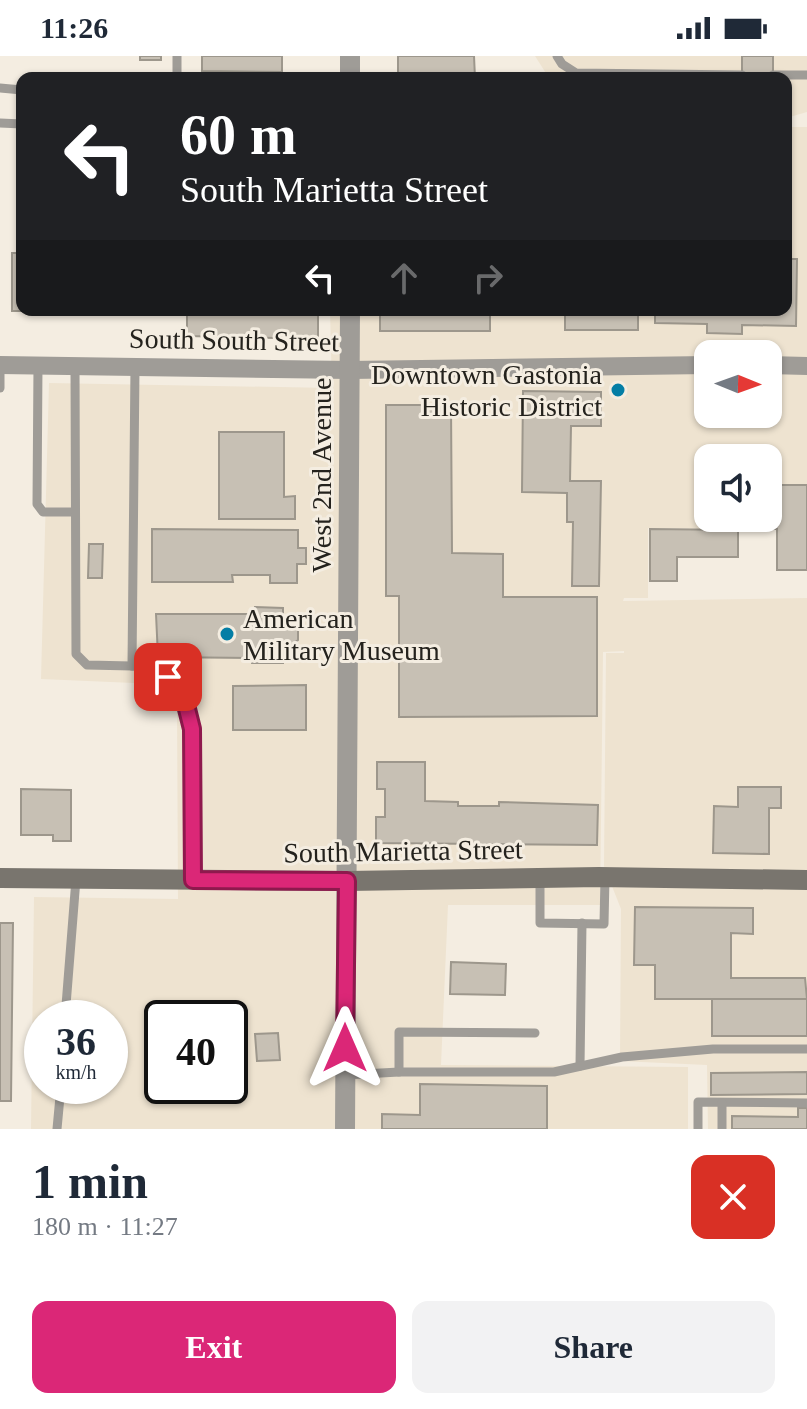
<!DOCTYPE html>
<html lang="en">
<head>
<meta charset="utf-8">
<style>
	:root { --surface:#fff; --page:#f2f2f3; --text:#1f2937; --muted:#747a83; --accent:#db2777 }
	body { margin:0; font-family:"Times New Roman",serif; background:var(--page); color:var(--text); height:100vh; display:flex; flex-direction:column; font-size:30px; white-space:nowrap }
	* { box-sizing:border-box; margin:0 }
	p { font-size:26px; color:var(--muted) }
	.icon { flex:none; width:44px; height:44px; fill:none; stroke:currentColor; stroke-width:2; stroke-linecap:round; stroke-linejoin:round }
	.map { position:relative; height:1073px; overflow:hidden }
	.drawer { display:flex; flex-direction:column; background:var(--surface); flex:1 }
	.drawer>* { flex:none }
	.hud { position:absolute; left:16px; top:16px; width:776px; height:244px; border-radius:16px; box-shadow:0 2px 6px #0004; background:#202124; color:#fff; overflow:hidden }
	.needle { width:52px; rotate:91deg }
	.tools { position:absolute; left:694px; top:284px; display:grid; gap:16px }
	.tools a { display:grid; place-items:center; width:88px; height:88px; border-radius:16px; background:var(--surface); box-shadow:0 2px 6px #0004; font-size:40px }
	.speed { position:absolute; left:24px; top:944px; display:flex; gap:16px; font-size:40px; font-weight:700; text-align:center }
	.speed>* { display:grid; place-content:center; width:104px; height:104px; border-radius:50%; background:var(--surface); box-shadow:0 2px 6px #0004; line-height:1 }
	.speed small { font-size:20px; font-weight:400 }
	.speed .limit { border:4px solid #111; border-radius:12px; background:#fff; color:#111 }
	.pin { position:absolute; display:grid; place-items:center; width:68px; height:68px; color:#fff; margin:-34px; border-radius:16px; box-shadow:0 4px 12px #0006 }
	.me { position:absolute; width:88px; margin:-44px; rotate:0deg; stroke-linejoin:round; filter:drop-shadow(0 0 6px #0008) }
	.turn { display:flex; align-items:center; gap:28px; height:168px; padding:0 32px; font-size:36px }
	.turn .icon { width:104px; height:104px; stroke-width:2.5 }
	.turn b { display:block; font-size:56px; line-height:68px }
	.lanes { display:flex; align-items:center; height:76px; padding:0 32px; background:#0003; justify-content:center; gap:40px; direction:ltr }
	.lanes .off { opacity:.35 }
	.round { display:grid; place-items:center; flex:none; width:84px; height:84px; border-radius:16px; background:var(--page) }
	.head { display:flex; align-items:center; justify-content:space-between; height:136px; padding:0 32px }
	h1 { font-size:48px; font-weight:700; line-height:60px }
	.action { display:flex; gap:16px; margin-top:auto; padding:16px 32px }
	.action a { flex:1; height:92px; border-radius:16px; background:var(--accent); color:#fff; font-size:32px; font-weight:700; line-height:92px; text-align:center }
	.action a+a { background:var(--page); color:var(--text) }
	.status { display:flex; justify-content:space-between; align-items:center; height:56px; padding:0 40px; background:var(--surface); direction:ltr }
	.status svg { height:22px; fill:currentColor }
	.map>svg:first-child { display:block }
	.built { fill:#eee3d0; fill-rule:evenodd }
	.building { fill:#c7c0b4; stroke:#9d978c; stroke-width:2 }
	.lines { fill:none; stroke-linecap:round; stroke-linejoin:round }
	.service { stroke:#9f9c97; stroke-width:9 }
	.minor { stroke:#9f9c97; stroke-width:18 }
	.tertiary { stroke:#9f9c97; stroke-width:20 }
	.secondary { stroke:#79756e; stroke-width:20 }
	.route-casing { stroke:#8e194d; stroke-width:20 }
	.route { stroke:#db2777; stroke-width:14 }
	.poi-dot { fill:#047ea5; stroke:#f4ede1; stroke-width:3 }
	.labels { text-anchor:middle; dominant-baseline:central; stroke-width:6; stroke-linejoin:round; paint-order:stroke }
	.street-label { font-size:28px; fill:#24221d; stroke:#f4ede1 }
	.poi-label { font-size:28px; fill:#24221d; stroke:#f4ede1; text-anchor:end }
</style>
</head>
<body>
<div class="status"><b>11:26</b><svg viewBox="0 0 49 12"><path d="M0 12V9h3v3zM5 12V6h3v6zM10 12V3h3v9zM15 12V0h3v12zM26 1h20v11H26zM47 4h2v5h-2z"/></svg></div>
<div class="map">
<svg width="807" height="1073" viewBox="0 0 807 1073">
	<rect width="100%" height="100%" fill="#f4ede1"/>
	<g class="built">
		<path d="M535,0H807V56L786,62V22H549Z"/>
		<path d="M786,71H807V474L648,472V542H624L623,545L807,542V1073H708L707,1009L620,1005L621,853L604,810L606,597H624V595L603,596L600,849H448L441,1009L688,1011V1073H31L34,841L178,843L177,648L136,646L134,627L41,623L49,327L332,332L330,254H786ZM708,298H768V358H708ZM708,402H768V462H708ZM42,962H110V1030H42ZM162,962H230V1030H162Z"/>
	</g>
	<g class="building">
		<rect x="140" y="0" width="21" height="4"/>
		<path d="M202,0H282V16L202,15Z"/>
		<path d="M398,0H474L475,22H404V18H398Z"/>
		<rect x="742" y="0" width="31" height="22"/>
		<path d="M12,197H22V254L66,255H12Z"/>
		<path d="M786,203H797L796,270L742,269V278L707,277V268L655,267V254H786Z"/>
		<path d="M187,254H318V283L187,280Z"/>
		<rect x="380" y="254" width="110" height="21"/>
		<rect x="565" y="254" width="73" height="20"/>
		<path d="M523,335L601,336V370H571L570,425H601L599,530H572L573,466H567V437L522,436Z"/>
		<path d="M386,349H451L452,497L503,498V541H597V660L399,661V540H386Z"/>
		<path d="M219,376H284V441L295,440V463H219Z"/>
		<path d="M768,429H807V514H777V473L732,472V462H768Z"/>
		<path d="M152,473L298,474V492H306V508H297V527H270V519H232L233,526H152Z"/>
		<path d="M650,473L738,474V501H677V525H650Z"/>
		<path d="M89,488H103L102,522H88Z"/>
		<path d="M255,551L283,552V568L291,567L298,573V584L290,590L283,589V607H252L251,602L158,601L156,558H254Z"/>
		<path d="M306,629V674H233V630Z"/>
		<path d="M377,706H425V745L458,746V750H499V746L598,749L597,789L376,787V761H385V733H377Z"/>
		<path d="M738,731H781V752H769V798L713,797L714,750L738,751Z"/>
		<path d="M21,733L71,734V785H53V779H21Z"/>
		<path d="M635,851L753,852V878L731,877V922H805L807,943H655V909H634Z"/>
		<path d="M0,867H13L11,1045H0Z"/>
		<path d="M451,906L506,908L505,939L450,938Z"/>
		<rect x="712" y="943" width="95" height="37"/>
		<path d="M278,977L280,1004L257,1005L255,978Z"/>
		<path d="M807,1016V1038L711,1039V1017Z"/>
		<path d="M420,1028L547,1030V1073H382V1058L420,1059Z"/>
		<path d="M798,1052H807V1073H732V1060L798,1061Z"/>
	</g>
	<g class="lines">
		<g class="service">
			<path d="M177,0V22"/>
			<path d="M557,0L562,8L576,17L742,19"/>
			<path d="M773,19H807"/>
			<path d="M0,32L22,34"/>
			<path d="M0,67L22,68"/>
			<path d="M38,309L37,448L43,456H75"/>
			<path d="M75,310L76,598L87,609L132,610"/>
			<path d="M135,311L132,610C201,611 194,695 193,743C193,770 193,797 193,824"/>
			<path d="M0,332V309"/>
			<path d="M540,822V867L604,868L605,821"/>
			<path d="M65,962L76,823"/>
			<path d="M580,1010L582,867"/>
			<path d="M399,1016V976L535,977"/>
			<path d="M345,1019L399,1016H554L622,1001L713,993H807"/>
			<path d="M57,1073L61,1030"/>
			<path d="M698,1073V1046L807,1047"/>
			<path d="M722,1073V1047"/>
		</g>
		<g class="minor">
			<path d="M0,309L350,314L708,309"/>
			<path d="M768,309L807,310"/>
		</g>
		<g class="tertiary">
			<path d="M350,22V0"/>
			<path d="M345,1073L350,254"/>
		</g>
		<path class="secondary" d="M0,822L347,825L599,821L807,824"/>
	</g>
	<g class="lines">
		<g class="route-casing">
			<path id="route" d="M168,621L186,649L192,673L193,824L347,825L345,992"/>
		</g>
		<use href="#route" class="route"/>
	</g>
	<g class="poi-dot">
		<circle cx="618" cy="334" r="8"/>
		<circle cx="227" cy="578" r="8"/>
	</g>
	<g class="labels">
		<g class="street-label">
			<text transform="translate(234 284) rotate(1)">South South Street</text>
			<text transform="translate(321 419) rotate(-90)">West 2nd Avenue</text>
			<text transform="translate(403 795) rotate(-1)">South Marietta Street</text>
		</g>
		<g class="poi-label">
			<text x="602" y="318">Downtown Gastonia<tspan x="602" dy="32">Historic District</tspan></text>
			<text x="243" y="562" text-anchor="start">American<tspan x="243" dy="32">Military Museum</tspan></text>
		</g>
	</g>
</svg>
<div class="tools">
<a><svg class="needle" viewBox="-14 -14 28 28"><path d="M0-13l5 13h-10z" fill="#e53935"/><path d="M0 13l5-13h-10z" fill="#747a83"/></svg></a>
<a><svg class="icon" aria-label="sound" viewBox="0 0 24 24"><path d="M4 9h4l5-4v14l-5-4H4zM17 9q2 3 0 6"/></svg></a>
</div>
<div class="speed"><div>36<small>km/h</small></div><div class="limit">40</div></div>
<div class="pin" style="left:168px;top:621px;background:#d93025"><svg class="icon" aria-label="arrive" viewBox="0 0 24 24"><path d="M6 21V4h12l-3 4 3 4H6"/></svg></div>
<svg class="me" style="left:345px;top:992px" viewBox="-20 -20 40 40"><path d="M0-17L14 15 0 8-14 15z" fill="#db2777" stroke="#fff" stroke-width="4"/></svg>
<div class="hud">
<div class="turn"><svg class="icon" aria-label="left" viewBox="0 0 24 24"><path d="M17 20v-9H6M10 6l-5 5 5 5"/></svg><div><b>60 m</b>South Marietta Street</div></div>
<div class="lanes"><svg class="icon" aria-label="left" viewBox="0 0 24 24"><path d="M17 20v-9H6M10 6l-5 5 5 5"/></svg><svg class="icon off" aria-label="ahead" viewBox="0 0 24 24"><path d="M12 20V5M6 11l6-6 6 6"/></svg><svg class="icon off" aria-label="right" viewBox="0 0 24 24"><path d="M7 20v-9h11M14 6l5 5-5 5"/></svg></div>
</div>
</div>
<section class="drawer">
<div class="head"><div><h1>1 min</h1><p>180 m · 11:27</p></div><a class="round" style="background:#d93025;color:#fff"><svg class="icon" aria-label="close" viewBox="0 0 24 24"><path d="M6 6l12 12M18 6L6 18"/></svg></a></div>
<div class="action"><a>Exit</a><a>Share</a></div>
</section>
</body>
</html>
